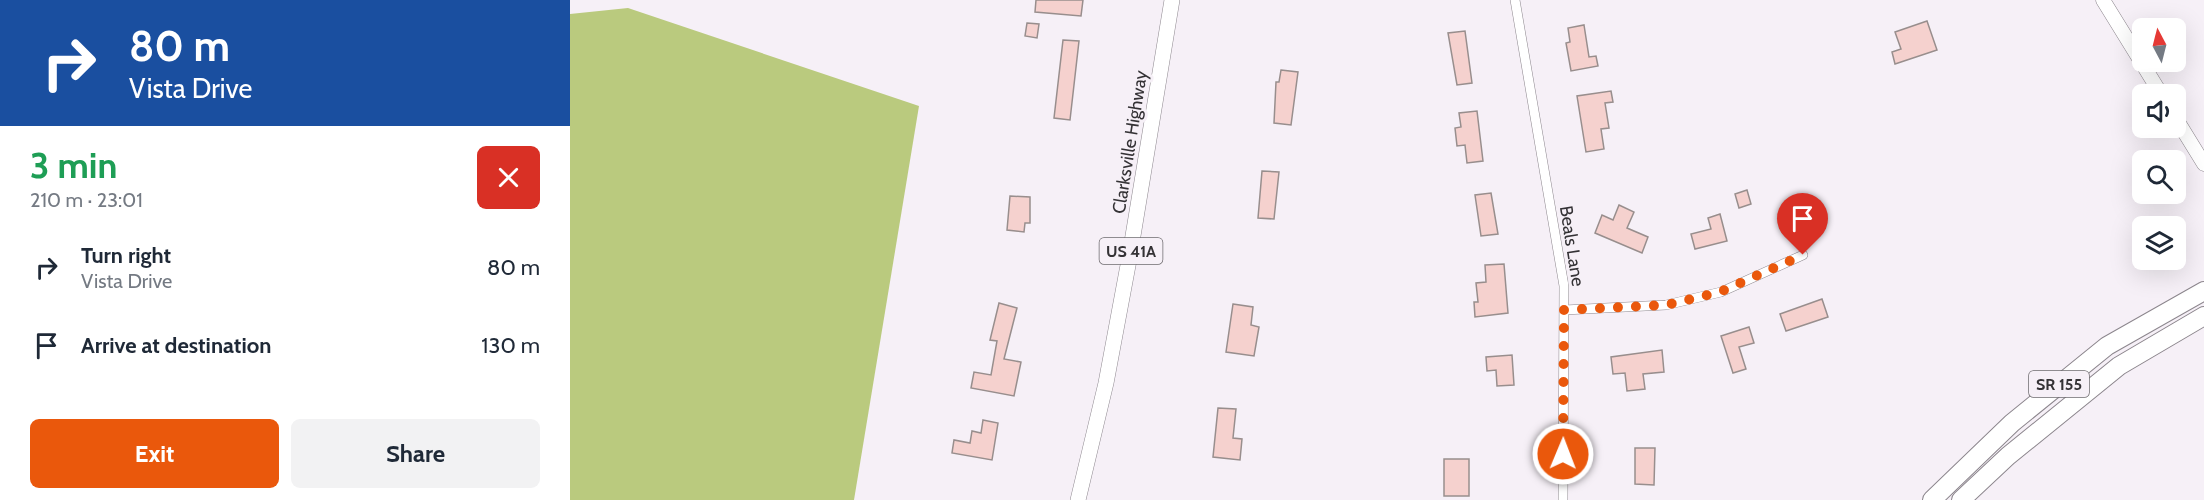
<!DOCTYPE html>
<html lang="en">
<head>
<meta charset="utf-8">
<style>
	:root { --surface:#fff; --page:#f2f2f3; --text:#1f2937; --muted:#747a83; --accent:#ea580c }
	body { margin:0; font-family:Cabin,sans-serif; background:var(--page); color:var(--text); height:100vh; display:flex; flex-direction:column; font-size:22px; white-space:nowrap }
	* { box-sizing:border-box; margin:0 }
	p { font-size:20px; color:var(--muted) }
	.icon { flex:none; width:33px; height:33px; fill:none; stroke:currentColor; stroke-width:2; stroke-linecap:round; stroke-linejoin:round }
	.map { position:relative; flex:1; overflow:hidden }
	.details { display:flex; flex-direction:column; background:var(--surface); width:570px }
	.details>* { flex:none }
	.guide { background:#1a4fa0; color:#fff; overflow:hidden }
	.needle { width:39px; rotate:353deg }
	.fabs { position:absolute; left:1562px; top:18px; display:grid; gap:12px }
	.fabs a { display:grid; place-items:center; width:54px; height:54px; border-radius:9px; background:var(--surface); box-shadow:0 6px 24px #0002; font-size:30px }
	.pin { position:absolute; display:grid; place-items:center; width:51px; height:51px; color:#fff; margin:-62px -26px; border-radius:50% 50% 50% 0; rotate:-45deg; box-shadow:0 0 6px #0007 }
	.pin .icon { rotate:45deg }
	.me { position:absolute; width:66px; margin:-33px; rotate:1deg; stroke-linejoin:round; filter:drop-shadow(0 0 4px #0008) }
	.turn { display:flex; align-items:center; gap:21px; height:126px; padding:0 30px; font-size:27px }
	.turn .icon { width:78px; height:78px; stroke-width:2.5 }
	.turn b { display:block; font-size:42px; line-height:51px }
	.round { display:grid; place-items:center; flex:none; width:63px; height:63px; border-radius:9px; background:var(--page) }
	.head { display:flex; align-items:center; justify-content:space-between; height:102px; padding:0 30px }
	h1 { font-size:36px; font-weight:800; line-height:45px; color:#1e9e55 }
	.button { display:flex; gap:12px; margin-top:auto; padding:12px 30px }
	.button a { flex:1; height:69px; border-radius:9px; background:var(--accent); color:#fff; font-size:24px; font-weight:800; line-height:69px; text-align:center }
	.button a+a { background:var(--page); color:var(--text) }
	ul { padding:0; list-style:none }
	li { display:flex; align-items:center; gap:18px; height:78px; padding:0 30px }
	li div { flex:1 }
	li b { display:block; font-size:22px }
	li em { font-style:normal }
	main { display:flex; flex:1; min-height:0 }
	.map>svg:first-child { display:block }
	.forest { fill:#baca7e }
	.building { fill:#f5d1ce; stroke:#988e8d; stroke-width:1.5 }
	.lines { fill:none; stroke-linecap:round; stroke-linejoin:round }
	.minor-casing { stroke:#8c868d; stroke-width:10 }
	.secondary-casing { stroke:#8c868d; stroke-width:15 }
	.primary-casing { stroke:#8c868d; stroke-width:16 }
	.motorway-casing { stroke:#8c868d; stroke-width:20 }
	.minor { stroke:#fff; stroke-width:9 }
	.secondary { stroke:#fff; stroke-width:14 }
	.primary { stroke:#fff; stroke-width:15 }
	.motorway { stroke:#fff; stroke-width:18 }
	.route { stroke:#ea580c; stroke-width:10; stroke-dasharray:0 18 }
	.labels { text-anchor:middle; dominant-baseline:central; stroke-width:6; stroke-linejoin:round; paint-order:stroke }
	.shield { fill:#f6f0f7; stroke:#6e6b6f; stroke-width:1.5 }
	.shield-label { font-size:16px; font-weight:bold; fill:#343235 }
	.street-label { font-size:18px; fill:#343235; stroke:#f6f0f7 }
</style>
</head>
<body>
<main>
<section class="details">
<div class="guide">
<div class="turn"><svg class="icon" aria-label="right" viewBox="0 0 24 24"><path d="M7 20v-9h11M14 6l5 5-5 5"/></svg><div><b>80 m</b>Vista Drive</div></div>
</div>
<div class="head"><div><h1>3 min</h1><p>210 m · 23:01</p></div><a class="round" style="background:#d93025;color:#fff"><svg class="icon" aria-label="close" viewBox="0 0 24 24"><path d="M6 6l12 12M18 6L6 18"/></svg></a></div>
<ul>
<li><svg class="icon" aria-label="right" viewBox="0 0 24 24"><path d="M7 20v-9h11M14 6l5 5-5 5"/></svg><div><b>Turn right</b><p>Vista Drive</p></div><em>80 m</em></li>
<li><svg class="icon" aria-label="arrive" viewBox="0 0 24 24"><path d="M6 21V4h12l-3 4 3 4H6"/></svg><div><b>Arrive at destination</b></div><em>130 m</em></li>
</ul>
<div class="button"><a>Exit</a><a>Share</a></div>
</section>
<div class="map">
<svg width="1634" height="500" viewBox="0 0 1634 500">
	<rect width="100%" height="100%" fill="#f6f0f7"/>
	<path class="forest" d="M58,8L349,106L284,500H0V14Z"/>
	<g class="building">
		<path d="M466,0H513L511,16L465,12Z"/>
		<path d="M1357,21L1367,50L1325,64L1322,52L1331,49L1325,32Z"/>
		<path d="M457,23L469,24L467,38L455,36Z"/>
		<path d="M1014,25L1019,57L1026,56L1028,66L1001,71L996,43L1000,42L998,28Z"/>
		<path d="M895,31L902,83L887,85L878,33Z"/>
		<path d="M493,40L509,41L500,120L484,118Z"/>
		<path d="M711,70L728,72L721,125L704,123L706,82H709Z"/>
		<path d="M1041,91L1043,102L1035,103L1039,128L1031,129L1034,149L1016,152L1007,96Z"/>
		<path d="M907,111L913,161L897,163L895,145L887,146L885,128L891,127L889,113Z"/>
		<path d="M692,171L709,172L704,219L688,218Z"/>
		<path d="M1177,190L1181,204L1169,208L1165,194Z"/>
		<path d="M921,193L928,234L911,236L905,195Z"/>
		<path d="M440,196L460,197V223H455L454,232L437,230Z"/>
		<path d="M1049,205L1064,212L1057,228L1078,237L1072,253L1025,233L1032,215L1043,220Z"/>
		<path d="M1150,214L1157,241L1125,249L1121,234L1141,229L1138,218Z"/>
		<path d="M934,264L938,313L905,317L904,302H908L906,283L916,282L915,265Z"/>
		<path d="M1252,299L1258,317L1216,331L1210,314Z"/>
		<path d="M429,303L447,308L434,359L451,362L444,396L401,388L404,372L421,375L427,341L420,340Z"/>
		<path d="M663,304L683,307L681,325L689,327L684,356L656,352Z"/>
		<path d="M1179,327L1184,343L1169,347L1176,369L1163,373L1151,336Z"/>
		<path d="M1092,350L1094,372L1073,374L1075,389L1057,391L1055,373L1043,374L1041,357Z"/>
		<path d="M942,355L944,385L927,386L926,370L917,371L916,357Z"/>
		<path d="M648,408L666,409L663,438L672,439L670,460L643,457Z"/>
		<path d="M413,420L428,423L422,460L382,453L384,440L400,443L402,431L411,433Z"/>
		<path d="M1065,448H1085L1084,485L1065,484Z"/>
		<rect x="874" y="459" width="25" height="37"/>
	</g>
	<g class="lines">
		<g class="minor-casing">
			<g id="minor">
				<path d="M945,0L994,286L993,500"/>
				<path d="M994,310L1096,305L1151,292L1233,255"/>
			</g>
		</g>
		<g class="secondary-casing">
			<g id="secondary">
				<path d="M1533,0L1591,94"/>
				<path d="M1605,117L1634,164"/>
			</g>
		</g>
		<g class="primary-casing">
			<path id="primary" d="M508,500L536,383L559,260L602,0"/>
		</g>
		<g class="motorway-casing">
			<g id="motorway">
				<path d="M1362,500L1442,423L1537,346L1634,291"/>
				<path d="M1391,500L1438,456L1549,366L1634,316"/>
			</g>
		</g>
		<use href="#minor" class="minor"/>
		<use href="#secondary" class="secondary"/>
		<use href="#primary" class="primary"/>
		<use href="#motorway" class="motorway"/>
	</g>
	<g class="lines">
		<path class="route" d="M993,454L994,310L1096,305L1150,292L1233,255"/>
	</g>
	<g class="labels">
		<g class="shield">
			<rect x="529.5" y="238" width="63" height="26" rx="4.5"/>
			<rect x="1459" y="371" width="60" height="26" rx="4.5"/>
		</g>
		<g class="shield-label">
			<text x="561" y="251">US 41A</text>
			<text x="1489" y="384">SR 155</text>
		</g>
		<g class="street-label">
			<text transform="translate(560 142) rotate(-81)">Clarksville Highway</text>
			<text transform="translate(1002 246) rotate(81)">Beals Lane</text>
		</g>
	</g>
</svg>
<div class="fabs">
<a><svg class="needle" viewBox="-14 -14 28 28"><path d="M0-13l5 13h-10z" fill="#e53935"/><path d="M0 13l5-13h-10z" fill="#747a83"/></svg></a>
<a><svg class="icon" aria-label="sound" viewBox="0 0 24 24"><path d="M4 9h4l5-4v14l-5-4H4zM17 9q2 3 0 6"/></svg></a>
<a><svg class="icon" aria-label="search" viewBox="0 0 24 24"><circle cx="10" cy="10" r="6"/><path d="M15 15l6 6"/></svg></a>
<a><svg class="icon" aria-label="layers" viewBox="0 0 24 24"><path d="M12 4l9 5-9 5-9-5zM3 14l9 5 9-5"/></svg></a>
</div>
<div class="pin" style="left:1233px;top:255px;background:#d93025"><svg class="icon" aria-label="arrive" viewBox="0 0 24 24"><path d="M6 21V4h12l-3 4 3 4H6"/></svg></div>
<svg class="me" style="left:993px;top:454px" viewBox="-20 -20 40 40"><circle r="17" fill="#ea580c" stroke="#fff" stroke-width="3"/><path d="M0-11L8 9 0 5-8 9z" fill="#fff"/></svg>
</div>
</main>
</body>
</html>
